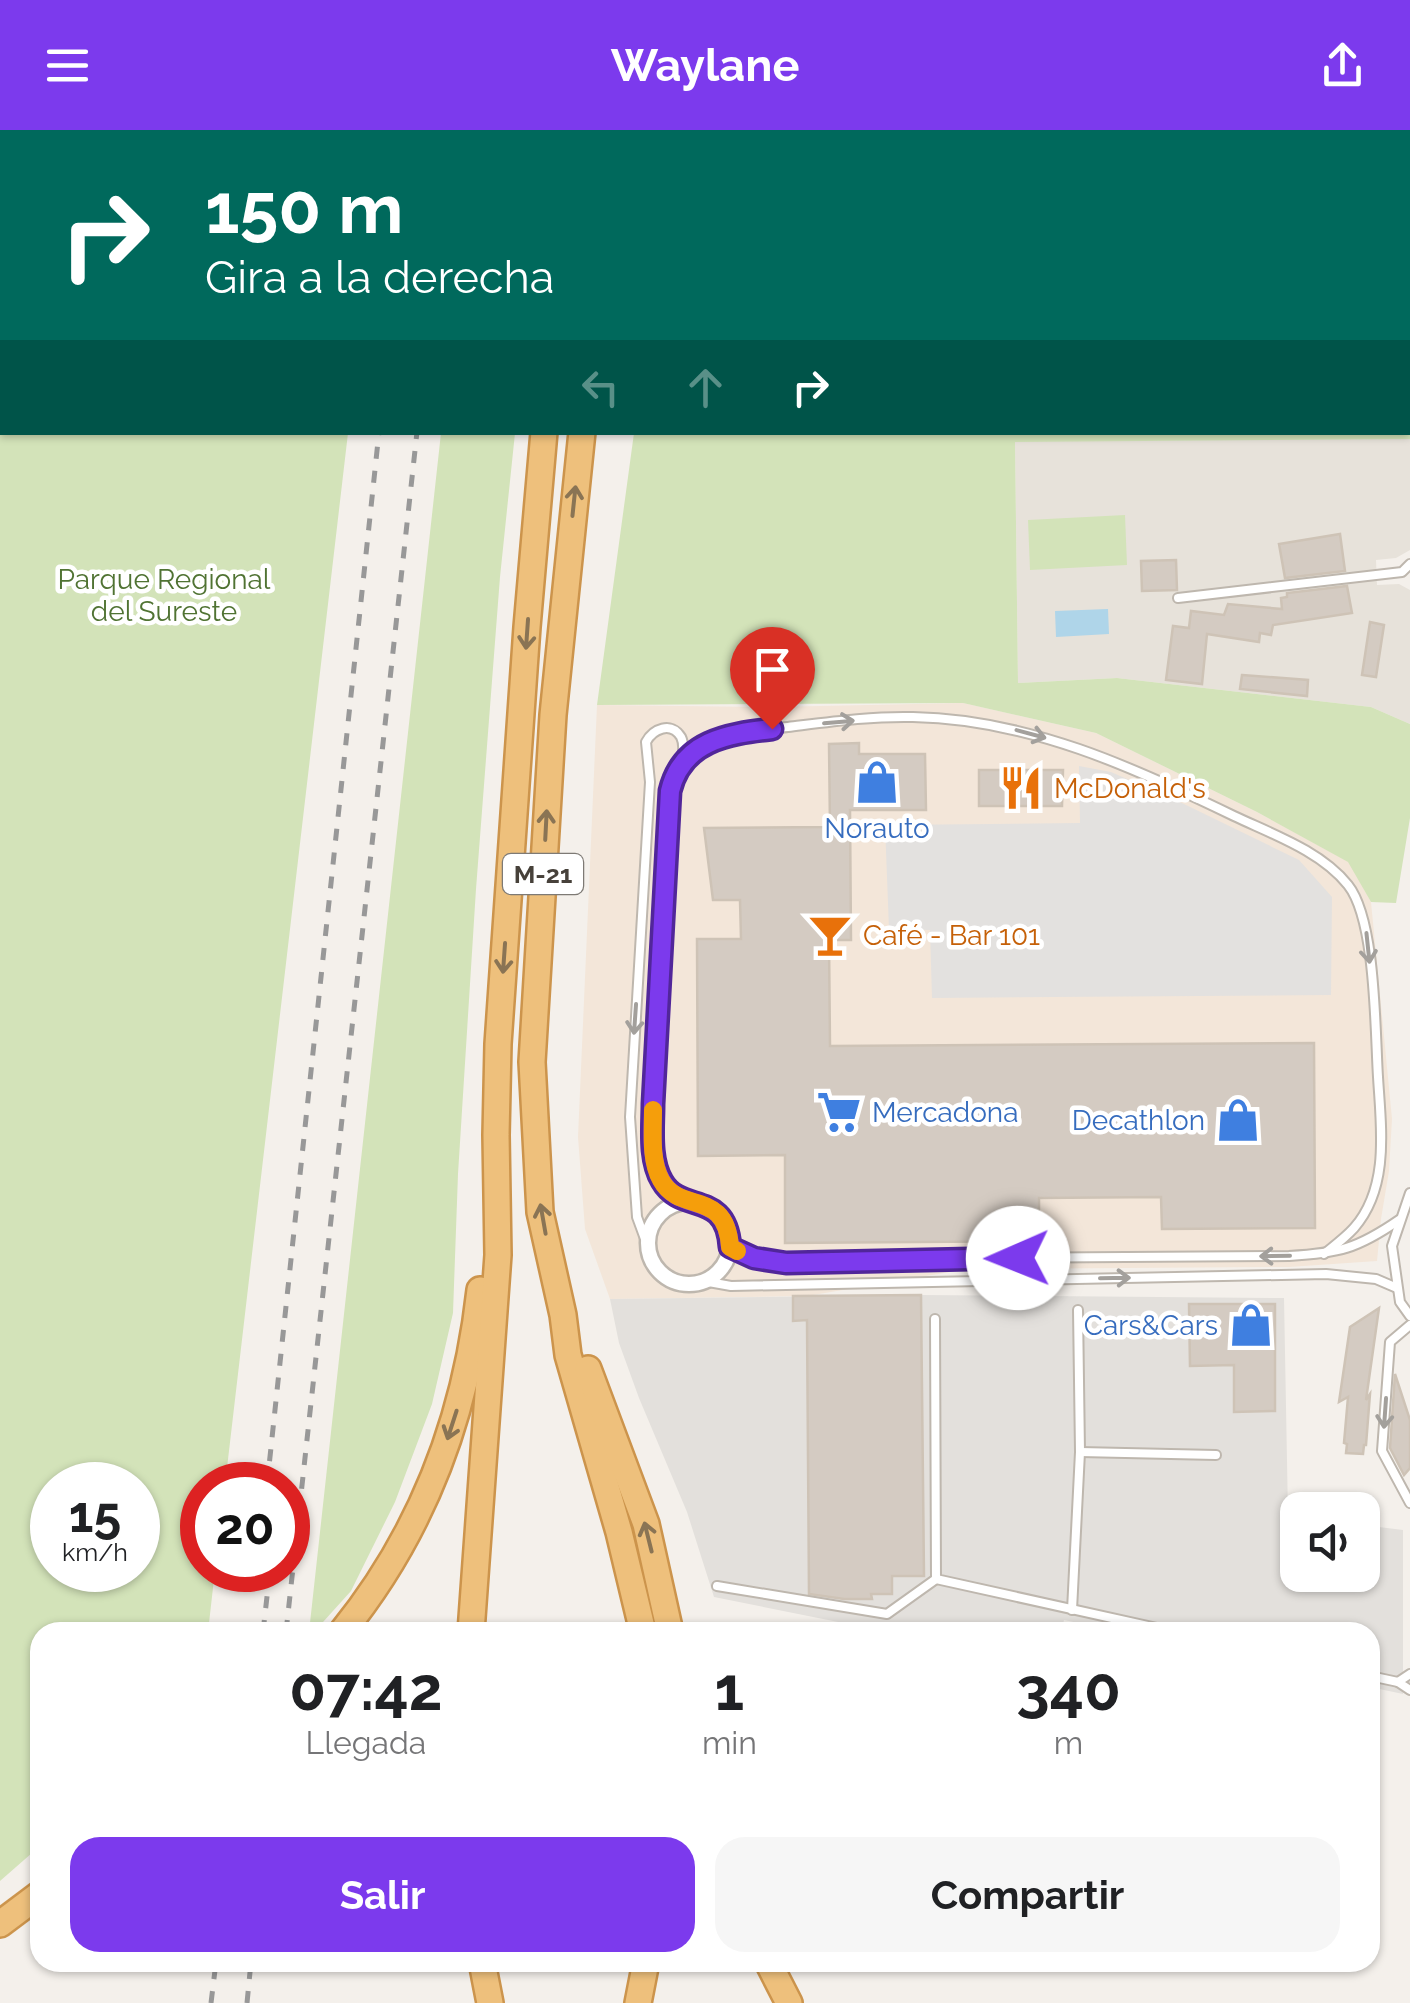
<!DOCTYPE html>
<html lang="es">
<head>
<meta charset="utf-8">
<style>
	:root { --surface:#fff; --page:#f6f6f6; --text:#202124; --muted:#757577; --accent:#7c3aed }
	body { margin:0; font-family:Raleway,sans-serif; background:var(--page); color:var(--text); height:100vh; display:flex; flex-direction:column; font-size:38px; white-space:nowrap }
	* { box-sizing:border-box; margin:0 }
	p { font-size:32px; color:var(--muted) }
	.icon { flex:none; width:55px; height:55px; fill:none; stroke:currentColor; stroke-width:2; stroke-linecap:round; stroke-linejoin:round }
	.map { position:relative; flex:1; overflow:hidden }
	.drawer { position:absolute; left:30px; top:1492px; width:1350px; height:350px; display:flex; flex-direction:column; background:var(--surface); border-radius:30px; box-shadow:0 2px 8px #0004 }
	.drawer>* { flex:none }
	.top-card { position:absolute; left:0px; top:0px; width:1410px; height:305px; box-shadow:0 2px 8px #0004; background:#00695c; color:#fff; overflow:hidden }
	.controls { position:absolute; left:1280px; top:1362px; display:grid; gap:20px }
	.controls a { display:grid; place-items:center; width:100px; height:100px; border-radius:20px; background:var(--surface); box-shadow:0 2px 8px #0004; font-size:50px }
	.speed { position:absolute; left:30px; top:1332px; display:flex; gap:20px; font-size:50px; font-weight:700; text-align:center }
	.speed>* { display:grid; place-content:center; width:130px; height:130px; border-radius:50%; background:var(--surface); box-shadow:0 2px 8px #0004; line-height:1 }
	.speed small { font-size:25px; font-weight:400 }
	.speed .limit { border:15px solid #d22; background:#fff; color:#111 }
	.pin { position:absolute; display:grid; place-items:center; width:85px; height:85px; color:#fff; margin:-102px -42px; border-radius:50% 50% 50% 0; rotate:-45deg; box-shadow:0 0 10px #0007 }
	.pin .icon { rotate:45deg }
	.me { position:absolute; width:110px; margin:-55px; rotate:269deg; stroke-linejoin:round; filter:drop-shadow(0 0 8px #0008) }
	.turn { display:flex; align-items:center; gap:35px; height:210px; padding:0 40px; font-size:45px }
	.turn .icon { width:130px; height:130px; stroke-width:2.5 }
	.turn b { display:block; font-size:70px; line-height:85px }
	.lanes { display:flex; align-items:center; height:95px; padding:0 40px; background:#0003; justify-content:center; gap:50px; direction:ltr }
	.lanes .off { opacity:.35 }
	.eta { display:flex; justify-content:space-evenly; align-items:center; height:170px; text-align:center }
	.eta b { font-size:60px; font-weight:700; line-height:70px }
	.action { display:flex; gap:20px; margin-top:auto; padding:20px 40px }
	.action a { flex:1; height:115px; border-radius:30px; background:var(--accent); color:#fff; font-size:40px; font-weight:700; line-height:115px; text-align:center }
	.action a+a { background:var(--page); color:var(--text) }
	header { display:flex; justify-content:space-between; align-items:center; height:130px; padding:0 40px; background:var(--accent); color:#fff; font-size:45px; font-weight:700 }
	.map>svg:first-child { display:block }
	.residential { fill:#e7e2da }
	.commercial { fill:#f3e6d9 }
	.industrial { fill:#e3e0dc }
	.green { fill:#d3e3b9; fill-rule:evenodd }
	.parking { fill:#e3e1df }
	.water { fill:#afd5e9 }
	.building { fill:#d4cbc2; stroke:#cec3b6; stroke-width:2.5 }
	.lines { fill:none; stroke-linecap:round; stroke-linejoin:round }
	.lane-casing { stroke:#beb7ae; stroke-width:12 }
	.street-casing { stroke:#beb7ae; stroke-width:19 }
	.highway-casing { stroke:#cc944c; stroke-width:30 }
	.lane { stroke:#fff; stroke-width:8 }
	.street { stroke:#fff; stroke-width:14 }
	.highway { stroke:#eec07c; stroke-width:25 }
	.rail { stroke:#989898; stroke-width:5; stroke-dasharray:12 12; stroke-linecap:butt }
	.oneway { stroke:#8a7454 }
	.oneway2 { stroke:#a3a09c }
	.route-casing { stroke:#51269a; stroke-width:25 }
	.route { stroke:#7c3aed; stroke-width:18 }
	.slow { stroke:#f59e0b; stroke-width:18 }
	.labels { text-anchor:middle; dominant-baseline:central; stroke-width:9; stroke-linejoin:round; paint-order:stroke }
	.shield { fill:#fff; stroke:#7e7a75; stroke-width:2.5 }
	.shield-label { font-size:25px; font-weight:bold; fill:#47413a }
	.park-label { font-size:28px; fill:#507333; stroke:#fff }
	.food-label { font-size:28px; fill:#c56008; stroke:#fff; text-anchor:start }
	.shop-label { font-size:28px; fill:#366cbe; stroke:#fff; text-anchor:end }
</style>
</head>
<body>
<header><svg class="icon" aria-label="menu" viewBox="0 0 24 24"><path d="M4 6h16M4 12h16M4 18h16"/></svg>Waylane<svg class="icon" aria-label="share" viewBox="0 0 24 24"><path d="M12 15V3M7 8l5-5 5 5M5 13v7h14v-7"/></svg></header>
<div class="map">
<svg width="1410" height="1873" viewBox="0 0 1410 1873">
	<rect width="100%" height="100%" fill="#f4f0eb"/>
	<path class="residential" d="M1410,309V420L1396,428L1376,430L1377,455L1399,454L1410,460V594L1371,577L1117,548L1018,553L1015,311Z"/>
	<path class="commercial" d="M963,573L1096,603L1257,682L1349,732L1371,772L1392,989L1389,1041L1381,1089L1377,1131L1289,1137L968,1139L807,1166L610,1169L585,1099L578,1007L597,575L773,577Z"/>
	<path class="industrial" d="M921,1165L1284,1168L1288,1385L1297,1386L1298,1445H1362L1363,1395L1403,1400V1564L1370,1557V1502H1121L1064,1490L1061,1502H888L714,1467L687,1382L639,1268L619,1213L610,1169Z"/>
	<g class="green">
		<path d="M0,0H382V2H2V302L348,303L225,1355H202V1440H215L208,1502H40V1716L0,1751ZM138,1355V1440H52V1355Z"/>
		<path d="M699,0H1410V309L1015,312L1018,553L1117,548L1371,577L1410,594V688L1396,773L1371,772L1348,732L1257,682L1096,603L963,573L597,575L634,303L1408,302V2H698Z"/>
		<path d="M441,303H515L500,447L476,759L458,1044L453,1183L432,1274L395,1372L351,1461L314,1502H309Z"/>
		<path d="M1125,385L1127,435L1030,440L1028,390Z"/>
	</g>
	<path class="parking" d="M1079,636L1111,642L1184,674L1299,730L1332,767L1331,865L932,868L930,800L889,799L885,695L1080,693Z"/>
	<path class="water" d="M1108,479L1109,504L1056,507L1055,481Z"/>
	<g class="building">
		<path d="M1340,404L1345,441L1285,448L1279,414Z"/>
		<path d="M1176,430L1177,460L1142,461L1141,431Z"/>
		<path d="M1347,456L1352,483L1273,495L1271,505L1260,503L1259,512L1207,504L1202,554L1166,550L1173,496L1189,498L1191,481L1224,485L1228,474L1282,479L1281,468L1287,467V463Z"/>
		<path d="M1370,492L1384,495L1376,547L1362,545Z"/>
		<path d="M1242,545L1308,550L1307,566L1240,559Z"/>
		<path d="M859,613V624H925L926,680H850L851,810H829L830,916L1314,913L1315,1098L1162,1099L1161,1067L1039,1068V1111L785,1113V1025L698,1026L697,809H741L740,770H713L704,698L830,697L829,614Z"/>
		<path d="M979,640H1063L1062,676H979Z"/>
		<path d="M921,1165L924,1446H892V1464H871L872,1469H844L809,1464L807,1190L793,1191V1166Z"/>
		<path d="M1189,1174H1275V1281L1234,1282V1235L1190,1236Z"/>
		<path d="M1379,1178L1366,1270L1370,1264L1366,1315H1364L1363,1324L1346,1323L1347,1314L1344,1313L1348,1267L1339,1272L1350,1197Z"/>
		<path d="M1395,1244L1410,1290V1338L1404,1345L1390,1318Z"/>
	</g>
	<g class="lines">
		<g class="lane-casing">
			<g id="lane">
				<path d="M1178,468L1402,442L1410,434"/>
				<path d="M1410,1063L1392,1116L1400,1172L1410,1186"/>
				<path d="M692,1071C680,1066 667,1062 660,1049C643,1016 657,903 659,861C661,817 663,772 666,728C667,705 666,679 671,657C672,649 675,642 680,636C705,603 750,601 788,597C829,592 871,586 913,587C1028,589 1133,637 1234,686C1272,704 1321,721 1348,755C1376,790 1375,900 1378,947C1381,997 1390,1057 1354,1098C1345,1108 1334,1116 1324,1124"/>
				<path d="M648,1117L637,1087L630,987L650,652L646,612C653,599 671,591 681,607C685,615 683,625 681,633"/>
				<path d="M730,1117L754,1129L786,1133L991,1128L1289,1126C1339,1123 1357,1119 1399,1090"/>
				<path d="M703,1151L731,1156L1326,1144L1376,1149L1397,1158"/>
				<path d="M935,1189L936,1449L1175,1502"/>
				<path d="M1410,1195L1390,1212L1382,1321L1410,1373"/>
				<path d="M1080,1322L1216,1325"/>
				<path d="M717,1456L887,1484L936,1449"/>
				<path d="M1072,1480L1080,1322L1078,1180"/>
				<path d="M1410,1544L1398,1552L1410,1560"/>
				<path d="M1370,1546L1398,1552"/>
			</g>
		</g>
		<g class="street-casing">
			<circle id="street" cx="689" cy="1113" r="41"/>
		</g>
		<g class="highway-casing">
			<g id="highway">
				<path d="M599,2V0"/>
				<path d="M637,2L638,0"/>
				<path d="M582,302L553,585L532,932L540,1082L563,1185L568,1225L619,1402L643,1502"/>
				<path d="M588,1239L646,1394L670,1502"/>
				<path d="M342,1502C423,1402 466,1287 480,1160"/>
				<path d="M471,1502L498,1125L496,1005L498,914L527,497L544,302"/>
				<path d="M0,1794L40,1764"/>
				<path d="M482,1832L490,1873"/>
				<path d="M768,1832L789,1873"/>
				<path d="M638,1873L646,1832"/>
			</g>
		</g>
		<use href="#lane" class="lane"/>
		<use href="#street" class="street"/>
		<use href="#highway" class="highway"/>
		<g class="rail">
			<path d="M412,2V0"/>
			<path d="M435,2V0"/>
			<path d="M450,2L451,0"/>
			<path d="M267,1355L379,302"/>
			<path d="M263,1502L270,1440"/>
			<path d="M286,1502L417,302"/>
			<path d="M211,1873L216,1832"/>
			<path d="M247,1873L251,1832"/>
		</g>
	</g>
	<defs><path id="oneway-shaft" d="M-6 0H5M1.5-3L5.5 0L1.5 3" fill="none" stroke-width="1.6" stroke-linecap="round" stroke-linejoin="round" transform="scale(2.5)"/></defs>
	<g class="oneway">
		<use href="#oneway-shaft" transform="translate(574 371) rotate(-84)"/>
		<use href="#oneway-shaft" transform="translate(527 504) rotate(94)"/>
		<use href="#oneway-shaft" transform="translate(546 695) rotate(-87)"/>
		<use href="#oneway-shaft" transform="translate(504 828) rotate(94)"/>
		<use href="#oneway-shaft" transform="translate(543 1089) rotate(-100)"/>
		<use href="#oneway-shaft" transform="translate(452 1295) rotate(108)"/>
		<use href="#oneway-shaft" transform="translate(648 1407) rotate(-104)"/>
	</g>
	<g class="oneway2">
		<use href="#oneway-shaft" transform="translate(839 592) rotate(-5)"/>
		<use href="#oneway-shaft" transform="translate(1031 604) rotate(15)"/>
		<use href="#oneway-shaft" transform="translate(1368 818) rotate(84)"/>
		<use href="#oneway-shaft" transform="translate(635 889) rotate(94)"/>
		<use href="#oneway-shaft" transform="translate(1275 1126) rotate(179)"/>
		<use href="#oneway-shaft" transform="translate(1115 1148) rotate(-1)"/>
		<use href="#oneway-shaft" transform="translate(1385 1283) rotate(94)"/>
	</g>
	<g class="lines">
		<g class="route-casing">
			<path id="route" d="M772,599C727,604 682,611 670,661L653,974C653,998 649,1029 662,1051C681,1085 726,1059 730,1117L754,1128L786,1133L1018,1128"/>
		</g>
		<use href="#route" class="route"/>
		<path class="slow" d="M653,980C653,1002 650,1030 661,1050C680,1085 726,1058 730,1117L737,1121"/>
	</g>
	<defs>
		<g id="shop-bare" transform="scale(3.45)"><path d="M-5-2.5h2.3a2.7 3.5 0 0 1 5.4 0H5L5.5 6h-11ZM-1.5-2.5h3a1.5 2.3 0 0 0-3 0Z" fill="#3f7fe0" stroke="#fff" stroke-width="2.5" paint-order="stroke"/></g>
		<g id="restaurant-bare" transform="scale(3.45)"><path d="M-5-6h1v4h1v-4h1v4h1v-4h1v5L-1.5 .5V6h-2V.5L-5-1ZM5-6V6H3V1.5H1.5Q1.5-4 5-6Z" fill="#e8710a" stroke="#fff" stroke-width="2.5" paint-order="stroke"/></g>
		<g id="bar-bare" transform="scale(3.45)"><path d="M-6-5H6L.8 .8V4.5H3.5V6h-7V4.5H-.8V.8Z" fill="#e8710a" stroke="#fff" stroke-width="2.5" paint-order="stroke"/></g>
		<g id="supermarket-bare" transform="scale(3.45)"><path d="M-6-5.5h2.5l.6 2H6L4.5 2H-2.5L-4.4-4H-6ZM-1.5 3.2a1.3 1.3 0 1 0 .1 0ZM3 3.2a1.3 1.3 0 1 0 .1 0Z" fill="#3f7fe0" stroke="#fff" stroke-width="2.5" paint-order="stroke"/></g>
	</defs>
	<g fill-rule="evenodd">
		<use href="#shop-bare" x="877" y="652"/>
		<use href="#restaurant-bare" x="1021" y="658"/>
		<use href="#bar-bare" x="830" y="805"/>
		<use href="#supermarket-bare" x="839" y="982"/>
		<use href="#shop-bare" x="1238" y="990"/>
		<use href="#shop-bare" x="1251" y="1195"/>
	</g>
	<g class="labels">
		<rect class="shield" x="503" y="724" width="80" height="40" rx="8"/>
		<g class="shield-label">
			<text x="543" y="744">M-21</text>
		</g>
		<g class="park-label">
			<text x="164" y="449">Parque Regional<tspan x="164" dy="32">del Sureste</tspan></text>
		</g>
		<g class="food-label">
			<text x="1054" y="658">McDonald's</text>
			<text x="863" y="805">Café - Bar 101</text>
		</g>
		<g class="shop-label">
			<text x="877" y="698" text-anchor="middle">Norauto</text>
			<text x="872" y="982" text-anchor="start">Mercadona</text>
			<text x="1205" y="990">Decathlon</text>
			<text x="1218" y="1195">Cars&amp;Cars</text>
		</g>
	</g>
</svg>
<div class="controls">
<a><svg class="icon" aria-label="sound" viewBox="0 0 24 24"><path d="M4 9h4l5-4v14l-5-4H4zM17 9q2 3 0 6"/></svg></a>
</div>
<div class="speed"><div>15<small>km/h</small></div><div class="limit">20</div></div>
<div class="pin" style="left:772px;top:599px;background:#d93025"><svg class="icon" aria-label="arrive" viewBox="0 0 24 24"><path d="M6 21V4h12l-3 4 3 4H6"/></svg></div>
<svg class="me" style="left:1018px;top:1128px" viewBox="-20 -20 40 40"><circle r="19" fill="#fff"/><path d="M0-13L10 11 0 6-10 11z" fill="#7c3aed"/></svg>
<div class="top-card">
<div class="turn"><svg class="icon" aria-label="right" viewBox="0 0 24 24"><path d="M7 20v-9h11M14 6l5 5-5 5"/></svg><div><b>150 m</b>Gira a la derecha</div></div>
<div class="lanes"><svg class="icon off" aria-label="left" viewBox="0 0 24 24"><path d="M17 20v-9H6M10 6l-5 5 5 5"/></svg><svg class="icon off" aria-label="ahead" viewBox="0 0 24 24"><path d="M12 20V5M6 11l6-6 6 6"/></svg><svg class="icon" aria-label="right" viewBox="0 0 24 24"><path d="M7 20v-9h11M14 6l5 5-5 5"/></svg></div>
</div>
<section class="drawer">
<div class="eta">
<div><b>07:42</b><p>Llegada</p></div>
<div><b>1</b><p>min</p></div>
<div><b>340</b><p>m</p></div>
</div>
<div class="action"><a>Salir</a><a>Compartir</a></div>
</section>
</div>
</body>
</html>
